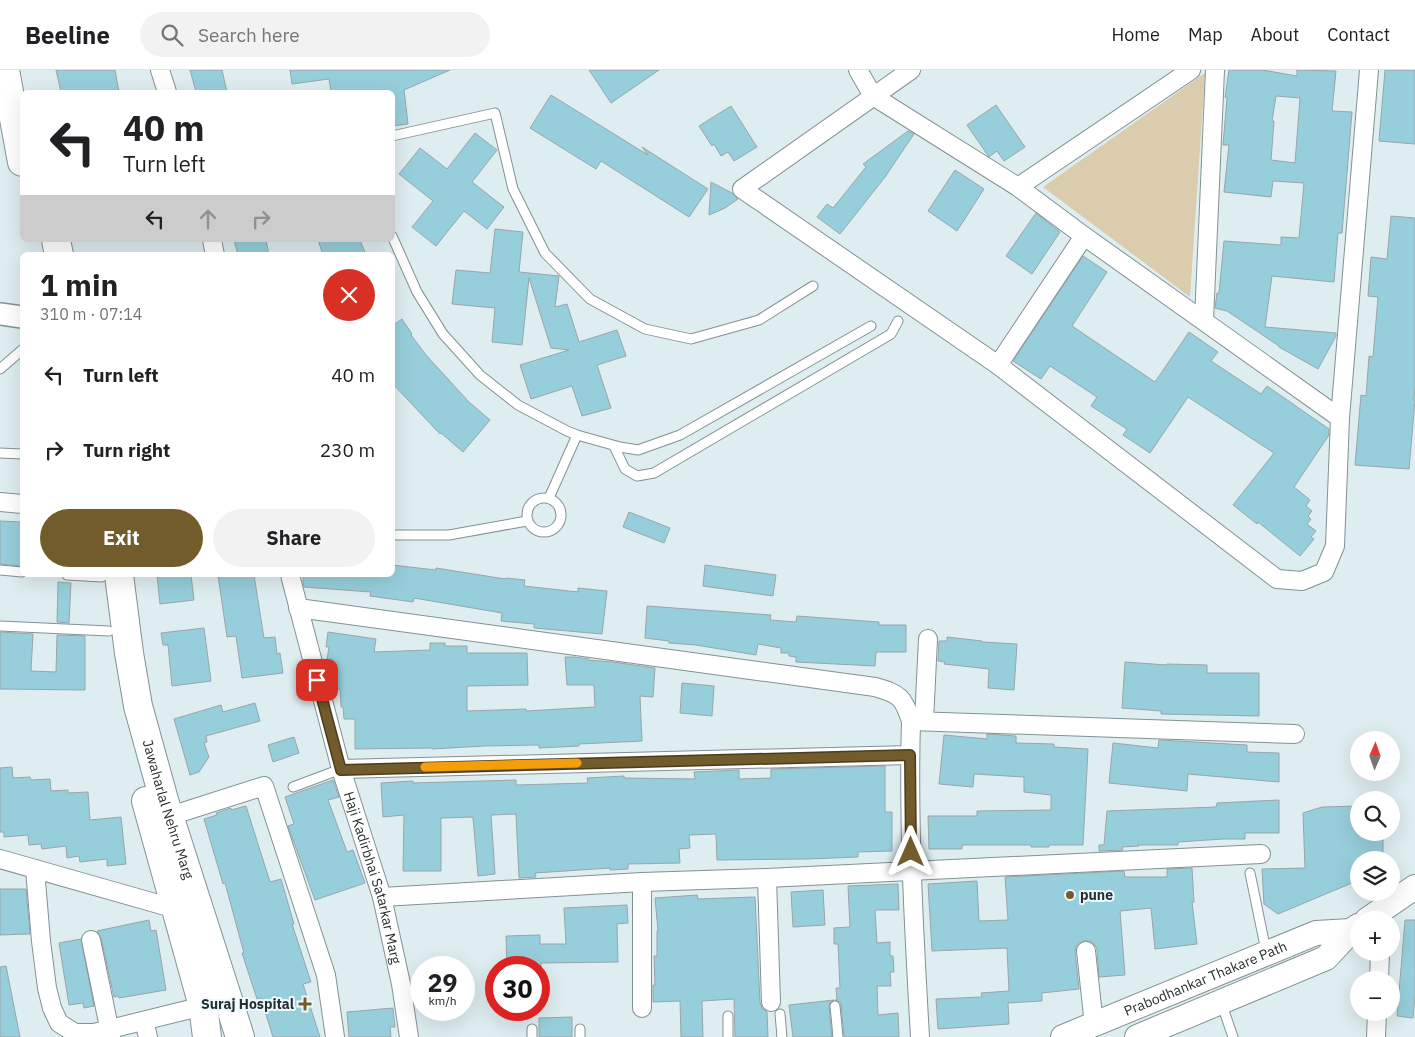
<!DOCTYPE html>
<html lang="en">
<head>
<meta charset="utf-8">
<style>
	:root { --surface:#fff; --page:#f2f2f2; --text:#202124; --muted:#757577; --line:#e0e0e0; --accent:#735c2c }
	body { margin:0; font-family:"IBM Plex Sans",sans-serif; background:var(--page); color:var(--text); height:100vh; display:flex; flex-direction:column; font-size:19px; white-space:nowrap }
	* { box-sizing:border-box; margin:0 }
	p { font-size:16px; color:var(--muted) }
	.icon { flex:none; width:28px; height:28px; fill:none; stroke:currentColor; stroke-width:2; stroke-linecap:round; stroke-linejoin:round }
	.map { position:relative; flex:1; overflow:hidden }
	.side { position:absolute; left:20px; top:182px; width:375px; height:325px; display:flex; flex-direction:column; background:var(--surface); border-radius:8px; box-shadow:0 5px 20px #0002 }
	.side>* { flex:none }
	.hud { position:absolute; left:20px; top:20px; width:375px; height:152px; border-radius:8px; box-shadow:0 5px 20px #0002; background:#fff; color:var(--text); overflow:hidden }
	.needle { width:32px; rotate:2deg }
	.buttons { position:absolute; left:1350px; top:661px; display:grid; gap:10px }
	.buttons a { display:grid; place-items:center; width:50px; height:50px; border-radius:50%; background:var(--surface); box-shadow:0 5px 20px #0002; font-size:25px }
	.speed { position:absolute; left:410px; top:886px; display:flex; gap:10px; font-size:25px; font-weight:700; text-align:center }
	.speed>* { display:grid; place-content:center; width:65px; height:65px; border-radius:50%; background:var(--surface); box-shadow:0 5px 20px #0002; line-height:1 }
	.speed small { font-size:12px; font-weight:400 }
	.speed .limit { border:8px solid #d22; background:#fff; color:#111 }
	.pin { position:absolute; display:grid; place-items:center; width:42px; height:42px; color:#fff; margin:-21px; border-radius:10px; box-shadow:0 2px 8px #0006 }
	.me { position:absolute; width:55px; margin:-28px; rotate:0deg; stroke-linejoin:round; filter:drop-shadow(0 0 4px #0008) }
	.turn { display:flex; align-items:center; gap:18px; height:105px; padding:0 20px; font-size:22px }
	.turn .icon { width:65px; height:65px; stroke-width:2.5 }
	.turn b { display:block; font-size:35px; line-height:42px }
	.lanes { display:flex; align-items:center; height:48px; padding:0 20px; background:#0003; justify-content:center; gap:25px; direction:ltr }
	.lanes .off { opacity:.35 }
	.round { display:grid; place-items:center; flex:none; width:52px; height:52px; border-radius:26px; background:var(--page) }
	.head { display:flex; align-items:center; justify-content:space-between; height:85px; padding:0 20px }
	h1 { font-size:30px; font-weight:700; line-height:38px }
	.action { display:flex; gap:10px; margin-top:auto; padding:10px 20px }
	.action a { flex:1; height:58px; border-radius:30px; background:var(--accent); color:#fff; font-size:20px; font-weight:700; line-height:58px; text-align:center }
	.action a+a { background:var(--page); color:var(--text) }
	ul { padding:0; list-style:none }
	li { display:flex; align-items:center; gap:15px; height:75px; padding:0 20px }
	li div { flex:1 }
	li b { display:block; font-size:19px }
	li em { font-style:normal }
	header { display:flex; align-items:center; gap:30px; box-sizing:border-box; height:70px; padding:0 25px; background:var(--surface); border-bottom:1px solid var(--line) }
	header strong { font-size:24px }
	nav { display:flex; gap:28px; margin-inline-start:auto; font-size:18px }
	.search { width:350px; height:45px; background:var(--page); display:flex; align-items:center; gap:12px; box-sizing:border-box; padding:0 18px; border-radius:28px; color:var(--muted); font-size:19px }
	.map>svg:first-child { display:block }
	.green { fill:#dbccae }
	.building { fill:#97cedb; stroke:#98a6a9; fill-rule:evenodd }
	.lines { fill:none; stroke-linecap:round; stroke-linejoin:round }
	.service-casing { stroke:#839194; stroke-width:11 }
	.minor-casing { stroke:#839194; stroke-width:20 }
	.tertiary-casing { stroke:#839194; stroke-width:24 }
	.secondary-casing { stroke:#839194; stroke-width:26 }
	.primary-casing { stroke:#839194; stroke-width:30 }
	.service { stroke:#fff; stroke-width:9 }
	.minor { stroke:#fff; stroke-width:18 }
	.tertiary { stroke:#fff; stroke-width:21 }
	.secondary { stroke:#fff; stroke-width:24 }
	.primary { stroke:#fff; stroke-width:28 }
	.route-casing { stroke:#4b3c1d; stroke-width:12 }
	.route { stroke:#735c2c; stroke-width:9 }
	.slow { stroke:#f59e0b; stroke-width:9 }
	.poi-dot { fill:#735c2c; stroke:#ebfafe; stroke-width:2 }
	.labels { text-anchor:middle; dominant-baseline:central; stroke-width:4; stroke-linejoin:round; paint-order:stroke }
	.street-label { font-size:14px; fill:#282e2f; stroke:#ebfafe }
	.poi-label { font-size:14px; font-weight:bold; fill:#282e2f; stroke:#ebfafe; text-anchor:start }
</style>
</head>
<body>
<header>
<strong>Beeline</strong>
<div class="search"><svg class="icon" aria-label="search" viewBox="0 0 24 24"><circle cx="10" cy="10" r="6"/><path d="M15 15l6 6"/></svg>Search here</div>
<nav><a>Home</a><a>Map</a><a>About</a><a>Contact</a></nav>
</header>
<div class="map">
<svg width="1415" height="967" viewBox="0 0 1415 967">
	<rect width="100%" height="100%" fill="#deedf0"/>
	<path class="green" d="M1205,3L1190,227L1043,117Z"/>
	<g class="building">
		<path d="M56,0H115L119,22H61Z"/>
		<path d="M190,0H222L227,22H196Z"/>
		<path d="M290,0H450L404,20L408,54L392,56V22H331L329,9L292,14Z"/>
		<path d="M589,0H659L611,33Z"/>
		<path d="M1229,0H1263L1297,6V0L1336,1L1332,41L1352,42L1342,163H1338L1334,212L1272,206L1265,257L1336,263V266L1318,299L1279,277V276L1227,241L1215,238L1217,223H1219L1224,171L1281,175V167L1299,168L1304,113L1273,111L1271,127L1224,122L1229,75H1223L1227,28L1225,27ZM1276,26L1300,28L1295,93L1271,90L1274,51H1272Z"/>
		<path d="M1385,0H1415V74L1379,71Z"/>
		<path d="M551,25L648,85L642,77L708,119L689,147L601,91L596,99L530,58Z"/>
		<path d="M996,35L1025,77L1004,91L997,81L989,87L967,55Z"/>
		<path d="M731,36L757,77L734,91L728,82L721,86L714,74L712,76L699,56Z"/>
		<path d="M908,61L914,64L885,107L840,164L817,147L827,134L833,138L866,97L863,94Z"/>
		<path d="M475,63L497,80L472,112L504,137L487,159L464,141L436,176L412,157L433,131L399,104L420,78L447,99Z"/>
		<path d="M955,100L984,119L957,161L928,141Z"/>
		<path d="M711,112L732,123L738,129L725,138L709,145Z"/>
		<path d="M1036,143L1060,162L1032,204L1006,186Z"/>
		<path d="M1391,146L1415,148V315L1414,330H1415L1409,399L1355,395L1361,325L1366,326L1369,286L1373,287L1378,227L1368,226L1371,187L1387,189Z"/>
		<path d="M495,159L523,162L519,202L559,206L555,237L567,234L579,272L617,260L626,286L597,295L611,338L582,346L572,316L531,329L520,295L569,280L551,278L529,208L522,275L492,272L495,238L452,234L456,200L490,203Z"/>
		<path d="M234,170H266L269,185H238Z"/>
		<path d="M318,170H360L366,185H323Z"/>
		<path d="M1083,186L1107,202L1072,256L1155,312L1189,262L1218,282L1211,291L1261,324L1267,316L1329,359V365L1294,417L1310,430L1306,436L1312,441L1308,446L1311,449L1307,454L1316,461L1311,467L1314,469L1300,486L1258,452L1257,454L1233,435L1274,383L1188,327L1150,383L1123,365L1127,359L1091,336L1097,327L1050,296L1041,309L1013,291Z"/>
		<path d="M402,249L412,264L411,265L426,285L469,332L490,350L463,382L441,363L440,364L392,313V256Z"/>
		<path d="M629,442L670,458L664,473L623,457Z"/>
		<path d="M0,451L22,452L21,496L0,494Z"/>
		<path d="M392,495L436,500V498L505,509L506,508L525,510L524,516L578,522V518L607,521L602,564L534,558V554L501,551L502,543L414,528L413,532L370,526L371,522L304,517L303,511V505H392Z"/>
		<path d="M705,495L776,505L773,526L703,516Z"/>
		<path d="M157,505H191L194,530L160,534Z"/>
		<path d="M218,505H254L264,568L275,567L277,584L280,583L283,603L242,608L236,566L227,567Z"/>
		<path d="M58,512L71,513L69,553L57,552Z"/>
		<path d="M647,536L771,545L770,550L796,552L797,546L879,552V555H906V582H876L875,596L796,592V587L789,586V583H781V578L758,574L756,585L696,575L669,573V571L645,568Z"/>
		<path d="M204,558L211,611L172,616L168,575H163L161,563Z"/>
		<path d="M0,562L33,564L31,601L56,602L57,565L85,566V620L0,619Z"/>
		<path d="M328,562L376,569L374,582L430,580V573H445V576H467V583H527L528,615L467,616V641L526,639V641L595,637L594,615H567L565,587H574L589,589V590L613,592L655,598L653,627L640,626L642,671L579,674V676L539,678V675L484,676L432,679V678L355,679V649H344L343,637H341L340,619H336L334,591L327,590L329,577H326Z"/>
		<path d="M947,567L982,571V572L1017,574L1014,620L988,618L989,599L944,594L945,592L938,591L939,571H947Z"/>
		<path d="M1125,592L1167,595V594L1207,595V603H1259V646L1161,644V641L1122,638Z"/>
		<path d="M682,613L714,616L712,646L680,643Z"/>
		<path d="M255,633L260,651L206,666L207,672L204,673L209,687L199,702L190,705L174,649L221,635L223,642Z"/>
		<path d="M987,664L1016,666V673L1054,674V677L1088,679L1083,775H1049V777H1031V775H962V779H929L928,746H977V741L1051,740V725L1024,722V707L974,704L973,717L939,714L944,665L987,669Z"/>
		<path d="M294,667L299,683L273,692L268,675Z"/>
		<path d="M1159,670L1247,675V682L1279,683V712L1188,704L1187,721L1109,713L1113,673L1158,678Z"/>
		<path d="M885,696V742H892V781L858,782V787L807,789L717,790L716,764L689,765L690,778L679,779L680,793L628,794V799L610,800V798L535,803L536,807L519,808L516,744L491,745L495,804L478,806L473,747L441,748V801H403L404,745L383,747L381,713L413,711V713L516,710V715L588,713L587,708L624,706V708L695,709L694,702L739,700V709L771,708V699Z"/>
		<path d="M12,697L13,708L30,707L31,710L50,709L51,721L68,720V723L88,722L90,750L121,747L126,794L107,796V789L80,792L79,786L67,788L66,776L42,779L41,774L29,775L28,765L4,767V762H0V698Z"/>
		<path d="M333,710L339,727L328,730L347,782L353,780L365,813L315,830L288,756L294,754L285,727Z"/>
		<path d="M1279,730V763H1245V769H1223L1178,772V775H1138L1139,776L1122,777L1123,780L1099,781V775H1104L1107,741L1216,737L1217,733Z"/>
		<path d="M246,736L270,812L281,809L294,854H292L311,912L303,914L320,967H273L261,928L257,929L242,883H244L225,813L223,814L204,749L217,745L216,743L231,738V740Z"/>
		<path d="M1359,736V762H1383V790H1359V810L1278,844L1264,834L1262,799L1305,798L1303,743L1322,737Z"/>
		<path d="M1192,798L1194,832H1192L1197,874L1155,879L1151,838L1120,841L1125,905L1099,907L1097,880L1095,875L1090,871H1084L1079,873L1076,877L1075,882L1079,919L1042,923V931L1008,933L1009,954L938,959L936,929L982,927L981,923L1009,921L1007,878L932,881L928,814L977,811L979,851L1008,850L1005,807L1124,801L1125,807H1167V799Z"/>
		<path d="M898,814L899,840H875L877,873L890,872V886H893L894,902H890L891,916H877L878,945L898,943L899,967H844L841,935L840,932L835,930H837L836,918H840L838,874H834V858L850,857L848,816Z"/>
		<path d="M0,819H26L30,864L0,865Z"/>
		<path d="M823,820L825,855L793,857L791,822Z"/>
		<path d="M697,825L698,829L755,827L760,932L762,938L767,942L768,967H735L734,929L702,931L703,967H681L680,931L653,932V915H655L654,886H657V861H658L655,828Z"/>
		<path d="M627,835L628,853L617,854L618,892L541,893V898H507L506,866L540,865V874H566L564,838Z"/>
		<path d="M149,850L151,861L156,860L166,920L119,928L118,926L114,927L101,868L97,861Z"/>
		<path d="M1405,850H1415V926L1413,948L1397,946Z"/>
		<path d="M81,869L94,936L84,938L83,933L69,935L59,873Z"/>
		<path d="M6,896L20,967H0V897Z"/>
		<path d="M834,930L830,933L829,936L832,967H793L789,935Z"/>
		<path d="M393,938L395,957H390L391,967H349L347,942Z"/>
		<path d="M572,947V967H539V948Z"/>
	</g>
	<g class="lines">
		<g class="service-casing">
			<g id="service">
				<path d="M392,66L495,43L513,119L545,183L590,229L645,259L691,269L759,250L813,216"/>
				<path d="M392,166L417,222L443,264L480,305L518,335L567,361L577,365L620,377L638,380L680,365L871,256"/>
				<path d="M0,299L22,280"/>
				<path d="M614,376L625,399L637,406L654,403L891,264L898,251"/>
				<path d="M0,383L22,384"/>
				<circle cx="544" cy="445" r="17"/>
				<path d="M549,428L577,365"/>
				<path d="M392,465H449L527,451"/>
				<path d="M0,500L22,502"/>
				<path d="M67,505L102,507"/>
				<path d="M0,556L109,561"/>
				<path d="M293,717L341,699"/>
				<path d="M1250,803L1266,881"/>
				<path d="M1221,932L1233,967"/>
				<path d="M835,936L838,967"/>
				<path d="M780,944L782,967"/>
				<path d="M728,946V967"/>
				<path d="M532,959V967"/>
				<path d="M580,967V959"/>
			</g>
		</g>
		<g class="minor-casing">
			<g id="minor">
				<path d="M160,0L167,22"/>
				<path d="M858,0L873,26L1018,117L1084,166L1340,348"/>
				<path d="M911,0L742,119L998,295L1277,509L1302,511L1324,502L1335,476L1340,348L1369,0"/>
				<path d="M1018,117L1191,0"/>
				<path d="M212,170L215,185"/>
				<path d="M1204,250L1215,0"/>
				<path d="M998,295L1084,166"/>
				<path d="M0,432L22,434"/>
				<path id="s1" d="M290,505L341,699L382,827L401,914L409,967"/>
				<path d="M298,538L875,617C900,624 903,627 911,651L1295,664"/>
				<path d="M911,651C908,756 914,862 920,967"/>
				<path d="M924,651L928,569"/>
				<path d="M341,699L910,685"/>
				<path d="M170,746L264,716L326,905L335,967"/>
				<path d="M0,789L176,839"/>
				<path d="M35,799L41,871L47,918L52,938L59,953L75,963H94L203,936"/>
				<path d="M767,808L771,932"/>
				<path d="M642,812V938"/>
				<path d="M382,827L642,812L767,808L1261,784"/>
				<path d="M91,870L111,967"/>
				<path d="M1086,881L1094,955"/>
				<path d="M1379,910L1380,882"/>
				<path d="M144,951L148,967"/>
				<path d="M1376,967L1377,942"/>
			</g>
		</g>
		<g class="tertiary-casing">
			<path id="tertiary" d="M0,244L22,247"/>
		</g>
		<g class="secondary-casing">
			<g id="secondary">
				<path d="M1367,850L1415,817"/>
				<path id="s2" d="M1063,967L1316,863L1351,861"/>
				<path d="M1137,967L1326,888L1351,861L1358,856"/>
			</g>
		</g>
		<g class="primary-casing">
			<g id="primary">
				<path d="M5,0L22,92"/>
				<path d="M56,170L59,185"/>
				<path id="s3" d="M119,505L129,583L138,636L164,730L240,967"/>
				<path d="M146,731L203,936L207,967"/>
			</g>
		</g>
		<use href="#service" class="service"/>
		<use href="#minor" class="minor"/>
		<use href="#tertiary" class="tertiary"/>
		<use href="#secondary" class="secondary"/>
		<use href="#primary" class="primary"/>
	</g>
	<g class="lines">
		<g class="route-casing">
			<path id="route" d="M317,610L341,700L910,685L911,782"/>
		</g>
		<use href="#route" class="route"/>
		<path class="slow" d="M425,697L577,693"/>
	</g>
	<g class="poi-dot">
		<circle cx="1070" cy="825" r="5"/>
		<path d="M302.5 926.5h5v5h5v5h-5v5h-5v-5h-5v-5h5z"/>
	</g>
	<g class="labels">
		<g class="street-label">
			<text stroke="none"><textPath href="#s3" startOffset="240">Jawaharlal Nehru Marg</textPath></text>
			<text stroke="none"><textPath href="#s1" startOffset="314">Haji Kadirbhai Satarkar Marg</textPath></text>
			<text stroke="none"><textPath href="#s2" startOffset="154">Prabodhankar Thakare Path</textPath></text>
		</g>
		<g class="poi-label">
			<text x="1080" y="825">pune</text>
			<text x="294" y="934" text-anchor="end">Suraj Hospital</text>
		</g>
	</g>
</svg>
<div class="buttons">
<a><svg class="needle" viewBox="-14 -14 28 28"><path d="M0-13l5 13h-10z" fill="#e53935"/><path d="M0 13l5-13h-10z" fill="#757577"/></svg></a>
<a><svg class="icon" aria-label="search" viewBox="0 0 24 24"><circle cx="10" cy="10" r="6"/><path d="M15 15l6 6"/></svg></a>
<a><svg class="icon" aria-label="layers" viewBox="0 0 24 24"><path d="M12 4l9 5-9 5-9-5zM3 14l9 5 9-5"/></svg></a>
<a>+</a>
<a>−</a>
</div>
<div class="speed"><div>29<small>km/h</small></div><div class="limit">30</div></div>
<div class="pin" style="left:317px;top:610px;background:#d93025"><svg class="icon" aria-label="arrive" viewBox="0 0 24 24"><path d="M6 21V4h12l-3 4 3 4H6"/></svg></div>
<svg class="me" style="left:911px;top:782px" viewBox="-20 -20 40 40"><path d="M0-17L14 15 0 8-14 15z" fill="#735c2c" stroke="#fff" stroke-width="4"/></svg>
<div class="hud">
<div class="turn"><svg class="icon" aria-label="left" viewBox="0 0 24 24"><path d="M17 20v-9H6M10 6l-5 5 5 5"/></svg><div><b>40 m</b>Turn left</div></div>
<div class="lanes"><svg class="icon" aria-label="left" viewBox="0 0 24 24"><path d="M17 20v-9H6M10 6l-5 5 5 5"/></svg><svg class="icon off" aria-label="ahead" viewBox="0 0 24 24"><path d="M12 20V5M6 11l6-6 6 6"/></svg><svg class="icon off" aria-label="right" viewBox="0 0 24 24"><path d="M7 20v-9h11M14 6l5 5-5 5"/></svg></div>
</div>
<section class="side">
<div class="head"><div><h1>1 min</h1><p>310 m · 07:14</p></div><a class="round" style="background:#d93025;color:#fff"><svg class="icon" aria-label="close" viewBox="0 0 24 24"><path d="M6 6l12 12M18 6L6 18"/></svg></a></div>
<ul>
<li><svg class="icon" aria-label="left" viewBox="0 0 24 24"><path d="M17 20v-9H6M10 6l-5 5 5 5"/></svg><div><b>Turn left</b></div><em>40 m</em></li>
<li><svg class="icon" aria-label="right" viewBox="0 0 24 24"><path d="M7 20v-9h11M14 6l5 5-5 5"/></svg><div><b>Turn right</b></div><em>230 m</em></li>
</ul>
<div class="action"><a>Exit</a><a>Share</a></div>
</section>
</div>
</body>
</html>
